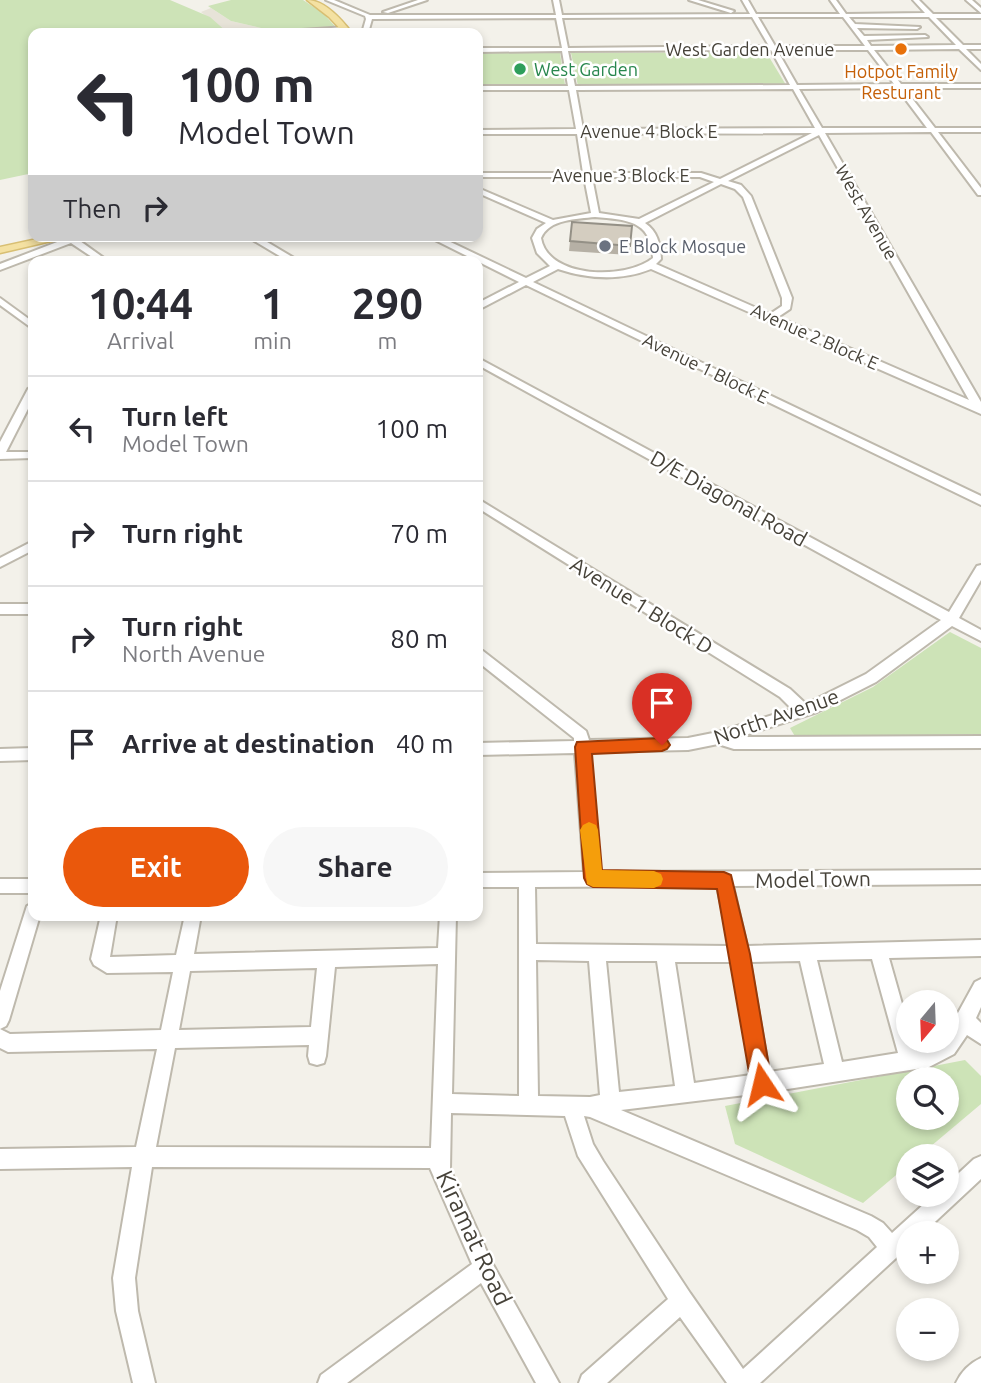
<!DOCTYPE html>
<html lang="en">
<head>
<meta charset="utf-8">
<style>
	:root { --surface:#fff; --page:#f7f7f7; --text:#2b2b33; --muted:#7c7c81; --line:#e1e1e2; --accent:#ea580c }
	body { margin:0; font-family:Ubuntu,sans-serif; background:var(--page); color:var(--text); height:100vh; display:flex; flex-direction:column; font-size:26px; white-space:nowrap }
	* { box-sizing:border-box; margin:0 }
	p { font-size:23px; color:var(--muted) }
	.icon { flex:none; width:38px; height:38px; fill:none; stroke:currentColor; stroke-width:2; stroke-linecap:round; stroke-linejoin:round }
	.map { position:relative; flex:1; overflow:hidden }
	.details { position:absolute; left:28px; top:256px; width:455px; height:665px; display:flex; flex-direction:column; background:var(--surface); border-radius:14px; box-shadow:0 4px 10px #0003 }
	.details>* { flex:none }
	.banner { position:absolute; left:28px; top:28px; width:455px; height:214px; border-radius:14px; box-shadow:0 4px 10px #0003; background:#fff; color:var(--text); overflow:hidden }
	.needle { width:46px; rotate:199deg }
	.buttons { position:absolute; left:896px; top:990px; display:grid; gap:14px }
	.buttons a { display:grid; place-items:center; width:63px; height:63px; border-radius:50%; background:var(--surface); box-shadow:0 4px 10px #0003; font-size:35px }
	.pin { position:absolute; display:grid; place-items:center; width:60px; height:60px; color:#fff; margin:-72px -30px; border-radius:50% 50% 50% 0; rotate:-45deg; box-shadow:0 0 7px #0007 }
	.pin .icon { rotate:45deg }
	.me { position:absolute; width:77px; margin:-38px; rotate:350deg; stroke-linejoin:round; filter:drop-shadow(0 0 5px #0008) }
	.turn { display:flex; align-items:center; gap:24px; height:147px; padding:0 35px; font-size:32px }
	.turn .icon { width:91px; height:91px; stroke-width:2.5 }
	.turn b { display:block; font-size:49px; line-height:60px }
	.then { display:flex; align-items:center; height:66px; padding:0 35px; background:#0003; gap:14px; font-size:26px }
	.eta { display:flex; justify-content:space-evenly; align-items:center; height:119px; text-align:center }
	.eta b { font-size:42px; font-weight:700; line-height:49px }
	.primary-button { display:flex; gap:14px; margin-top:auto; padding:14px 35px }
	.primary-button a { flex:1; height:80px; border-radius:42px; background:var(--accent); color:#fff; font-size:28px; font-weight:700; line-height:80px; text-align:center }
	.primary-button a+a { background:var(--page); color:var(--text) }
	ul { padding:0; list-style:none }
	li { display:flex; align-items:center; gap:21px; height:105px; padding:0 35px; border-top:2px solid var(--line) }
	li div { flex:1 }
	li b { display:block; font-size:26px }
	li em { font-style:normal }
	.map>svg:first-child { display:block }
	.residential { fill:#e7e3d8 }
	.green { fill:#cde3b7; fill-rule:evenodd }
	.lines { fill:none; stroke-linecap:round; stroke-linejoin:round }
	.minor-casing { stroke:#beb9ad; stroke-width:4 }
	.major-casing { stroke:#d8bf73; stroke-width:3 }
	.minor { fill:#fff; fill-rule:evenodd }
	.major { fill:#f4e1a2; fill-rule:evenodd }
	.wall { fill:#b6b0a5 }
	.building { fill:#d4cdc0; stroke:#949086; stroke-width:2 }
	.route { fill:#ea580c; stroke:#983908; stroke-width:2 }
	.slow { fill:#f59e0b }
	.food-dot { fill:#e8710a; stroke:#fff; stroke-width:2.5 }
	.leisure-dot { fill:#2e9e5b; stroke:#fff; stroke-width:2.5 }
	.worship-dot { fill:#6b7280; stroke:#fff; stroke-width:2.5 }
	.labels { text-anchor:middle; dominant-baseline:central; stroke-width:5; stroke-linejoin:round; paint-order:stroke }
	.far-street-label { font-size:18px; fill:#464239; stroke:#fff }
	.far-leisure-label { font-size:18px; fill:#27864d; stroke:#fff; text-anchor:start }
	.far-food-label { font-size:18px; fill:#c56008; stroke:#fff }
	.far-worship-label { font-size:18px; fill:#5b616d; stroke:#fff; text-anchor:start }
	.street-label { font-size:21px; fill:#464239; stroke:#fff }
	.near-street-label { font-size:24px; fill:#464239; stroke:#fff }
</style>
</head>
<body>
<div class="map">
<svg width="981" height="1383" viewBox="0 0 981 1383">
	<rect width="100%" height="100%" fill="#f3f1ea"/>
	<path class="residential" d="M211,8L231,21L262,28L263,33H228L201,12Z"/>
	<g class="green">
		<path d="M0,0H170L210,17L228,33H33V173L0,180Z"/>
		<path d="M231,0H303L323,13L341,33H263L261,28L231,21L208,6Z"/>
		<path d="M766,52L786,85L578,86L571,53Z"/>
		<path d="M478,53H560L565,85L478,86Z"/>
		<path d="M950,632L981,648V734L796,738L790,728L873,687Z"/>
		<path d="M965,1060L981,1076V1104L918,1157H908V1165L863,1203L735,1144L725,1106ZM908,1080H947V1118H908Z"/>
	</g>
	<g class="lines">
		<g class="minor-casing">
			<g id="minor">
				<path d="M326,0H334L370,15H556L553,0H559L562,15L750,14L742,0H748L756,14H840L830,0H836L846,14L925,13L913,0H919L933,14H981V18H936L963,45H981V49H966L981,64V70L959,49L874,50L901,84H981V88H904L935,128H981V132H938L981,188V195H978L931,132L825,133L981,402V414L651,269C621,281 588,279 558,269L533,282L981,496V505L526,285L478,310V303L519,282L427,236H438L526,278L550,266L537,253L532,238L537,229L546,223L478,193V188L553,220L591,213L584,177H478V173H583L577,134H478V130L576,129L569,90H478V86H568L562,51L478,52V48H562L556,18L372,19L368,33H362L366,19L365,16ZM752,17L769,46L568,48L562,18ZM758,17H843L865,46H775ZM849,17H929L956,45L871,46L867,40L928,37L925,35L864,36L857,28L917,29L920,27L855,24ZM771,50L790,85L575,86L568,51ZM777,50H868L894,84L797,85ZM897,88L927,128H822L799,89ZM793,89L815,128L583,129L576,90ZM812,133L720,179L701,173H591L584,134ZM819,135L969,400L778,317L790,309L792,298L751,196L741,185L728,181ZM592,177H700L714,182L639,219L599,213ZM721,184L735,189L743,197L782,298V306L770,314L656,264L661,259C660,244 658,232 645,223ZM595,217C627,220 651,220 653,258C626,280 548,279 541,238C549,219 577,219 595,217Z"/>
				<path d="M418,0H427L388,13L383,12Z"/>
				<path d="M689,0H698L734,11L731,13Z"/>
				<path d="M966,0H972L981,8V13Z"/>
				<path d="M346,27L348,30L284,33L287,31Z"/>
				<path d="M63,236H73L108,261H98L71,243L0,270V264L65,239Z"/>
				<path d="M246,236H257L299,261H288Z"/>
				<path d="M0,298L33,322V329L0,305Z"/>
				<path d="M478,358L949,612L977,566L981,565V580L959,618L981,630V641L952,626L876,682L817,712L739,737L981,736V748L734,749L718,744L688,750L590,752L600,872L981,870V884L733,886L747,946L981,940V956L889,958L908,1025V1041H913L916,1051L947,1041V1033L975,982L981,979V1007L976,1018L981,1023V1044L967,1035L954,1054L929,1067L762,1093L621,1110L871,1216L883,1223L892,1233L934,1195H947V1184L974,1159L981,1156V1179L922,1234H908V1247L760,1383H727L680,1317L607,1383H579L582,1375L668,1299L578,1156L565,1116L451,1113L450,1169L491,1261L559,1383H536L481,1283L347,1383H318L321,1375L472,1264L430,1168L152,1167L135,1278L138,1311L155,1383H133L116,1311L113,1278L132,1167L0,1169V1149L136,1147L157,1049L8,1052L0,1048V991L27,906L33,903V915H40L9,1020L6,1026L0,1029L10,1034L161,1030L173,972L107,973L94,965L91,959L101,915H117L110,957L176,955L185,915H201L194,954L438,948L440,915H456L452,1094L519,1096V887H478V873L584,872L575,753L478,755V743L574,741V738L478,662V650L483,651L586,731L589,740L688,738L718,732L792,709L780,697L478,508V499L790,689L806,704L866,674L941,620L478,365ZM717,886L730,946L536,944L535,887ZM872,959L898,1053L842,1062L817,960ZM536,960L589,961L600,1095L590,1097L538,1096ZM606,961H657L675,1086L619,1092ZM800,961L824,1064L769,1072L750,962ZM675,962H733L751,1075L694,1083ZM438,964L431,1148L156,1147L175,1048L309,1045L308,1056L310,1063L317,1065L324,1063L326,1056L335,967ZM317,968L311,1027L179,1030L190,971ZM584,1116L590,1117L857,1230L869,1237L877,1247L743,1369L690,1293L603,1161L593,1144Z"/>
				<path d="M33,386V399L6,452H33V458L0,459V442L28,389Z"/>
				<path d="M33,541V550L0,567V558Z"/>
				<rect x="0" y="604" width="33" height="10"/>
				<path d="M33,748V760L0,761V749Z"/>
				<rect x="0" y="879" width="33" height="14"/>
				<path d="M981,1358V1383H956C961,1372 970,1363 981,1358Z"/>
			</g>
		</g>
		<g class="major-casing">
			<g id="major">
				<path d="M307,0C325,0 342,20 352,33H344L329,17Z"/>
				<path d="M51,236H73L0,253V247Z"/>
			</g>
		</g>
		<use href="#minor" class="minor"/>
		<use href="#major" class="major"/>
	</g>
	<path class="wall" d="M572,222L632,226L629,255L569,251Z"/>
	<path class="building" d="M572,222L632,226L630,246L570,241Z"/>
	<path class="route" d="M662,738L667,740L670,745L667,749L662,751L592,754L602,870L724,872L731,875L750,954L772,1084L769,1091L762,1094L754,1091L751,1084L717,889L593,887L587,884L584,878L575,747L577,742Z"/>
	<path class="slow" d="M589,822L596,825L598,830L602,870L654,871L661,874L663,879L661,885L654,888L593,887L587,884L580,830L583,825Z"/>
	<circle class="food-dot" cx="901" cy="49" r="7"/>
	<circle class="leisure-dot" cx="520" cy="69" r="7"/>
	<circle class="worship-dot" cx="605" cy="246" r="7"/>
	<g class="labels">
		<g class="far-street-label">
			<text x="750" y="49">West Garden Avenue</text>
			<text x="649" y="131">Avenue 4 Block E</text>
			<text x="621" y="175">Avenue 3 Block E</text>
			<text transform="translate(867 212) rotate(60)">West Avenue</text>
			<text transform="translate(815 336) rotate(24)">Avenue 2 Block E</text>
			<text transform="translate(706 368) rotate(26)">Avenue 1 Block E</text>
		</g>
		<g class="far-leisure-label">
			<text x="534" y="69">West Garden</text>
		</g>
		<g class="far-food-label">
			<text x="901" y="71">Hotpot Family<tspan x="901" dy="21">Resturant</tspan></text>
		</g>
		<g class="far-worship-label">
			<text x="619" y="246">E Block Mosque</text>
		</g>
		<g class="street-label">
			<text transform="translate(729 498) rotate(29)">D/E Diagonal Road</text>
			<text transform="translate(642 605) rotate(32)">Avenue 1 Block D</text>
			<text transform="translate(776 716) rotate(-19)">North Avenue</text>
			<text transform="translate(813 879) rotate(-1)">Model Town</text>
		</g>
		<g class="near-street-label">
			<text transform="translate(474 1238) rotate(65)">Kiramat Road</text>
		</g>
	</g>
</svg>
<div class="buttons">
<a><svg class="needle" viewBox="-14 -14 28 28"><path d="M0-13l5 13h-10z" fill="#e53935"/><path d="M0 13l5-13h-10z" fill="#7c7c81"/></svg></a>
<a><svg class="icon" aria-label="search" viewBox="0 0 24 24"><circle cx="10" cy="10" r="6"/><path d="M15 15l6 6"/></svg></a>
<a><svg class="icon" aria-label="layers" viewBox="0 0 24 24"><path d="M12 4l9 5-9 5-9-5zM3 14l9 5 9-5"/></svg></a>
<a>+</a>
<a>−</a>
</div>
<div class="pin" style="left:662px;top:745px;background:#d93025"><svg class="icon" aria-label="arrive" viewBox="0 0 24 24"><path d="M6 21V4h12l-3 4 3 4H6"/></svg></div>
<svg class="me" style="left:762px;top:1084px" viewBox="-20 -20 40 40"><path d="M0-17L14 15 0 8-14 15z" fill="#ea580c" stroke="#fff" stroke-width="4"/></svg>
<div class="banner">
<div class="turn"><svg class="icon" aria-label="left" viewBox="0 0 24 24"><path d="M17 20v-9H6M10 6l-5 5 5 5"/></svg><div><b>100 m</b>Model Town</div></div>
<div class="then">Then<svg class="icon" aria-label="right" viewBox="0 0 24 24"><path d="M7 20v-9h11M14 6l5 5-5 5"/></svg></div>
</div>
<section class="details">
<div class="eta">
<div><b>10:44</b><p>Arrival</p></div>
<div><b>1</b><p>min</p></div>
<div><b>290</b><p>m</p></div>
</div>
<ul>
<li><svg class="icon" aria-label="left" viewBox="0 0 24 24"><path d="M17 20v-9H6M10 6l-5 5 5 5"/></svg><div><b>Turn left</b><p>Model Town</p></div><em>100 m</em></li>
<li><svg class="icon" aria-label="right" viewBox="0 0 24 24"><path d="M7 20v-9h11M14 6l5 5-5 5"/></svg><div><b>Turn right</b></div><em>70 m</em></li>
<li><svg class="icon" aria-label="right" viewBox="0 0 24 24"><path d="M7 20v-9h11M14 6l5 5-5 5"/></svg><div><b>Turn right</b><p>North Avenue</p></div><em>80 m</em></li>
<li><svg class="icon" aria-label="arrive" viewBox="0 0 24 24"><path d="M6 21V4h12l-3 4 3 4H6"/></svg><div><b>Arrive at destination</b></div><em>40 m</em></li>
</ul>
<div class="primary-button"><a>Exit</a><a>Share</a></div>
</section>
</div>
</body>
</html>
